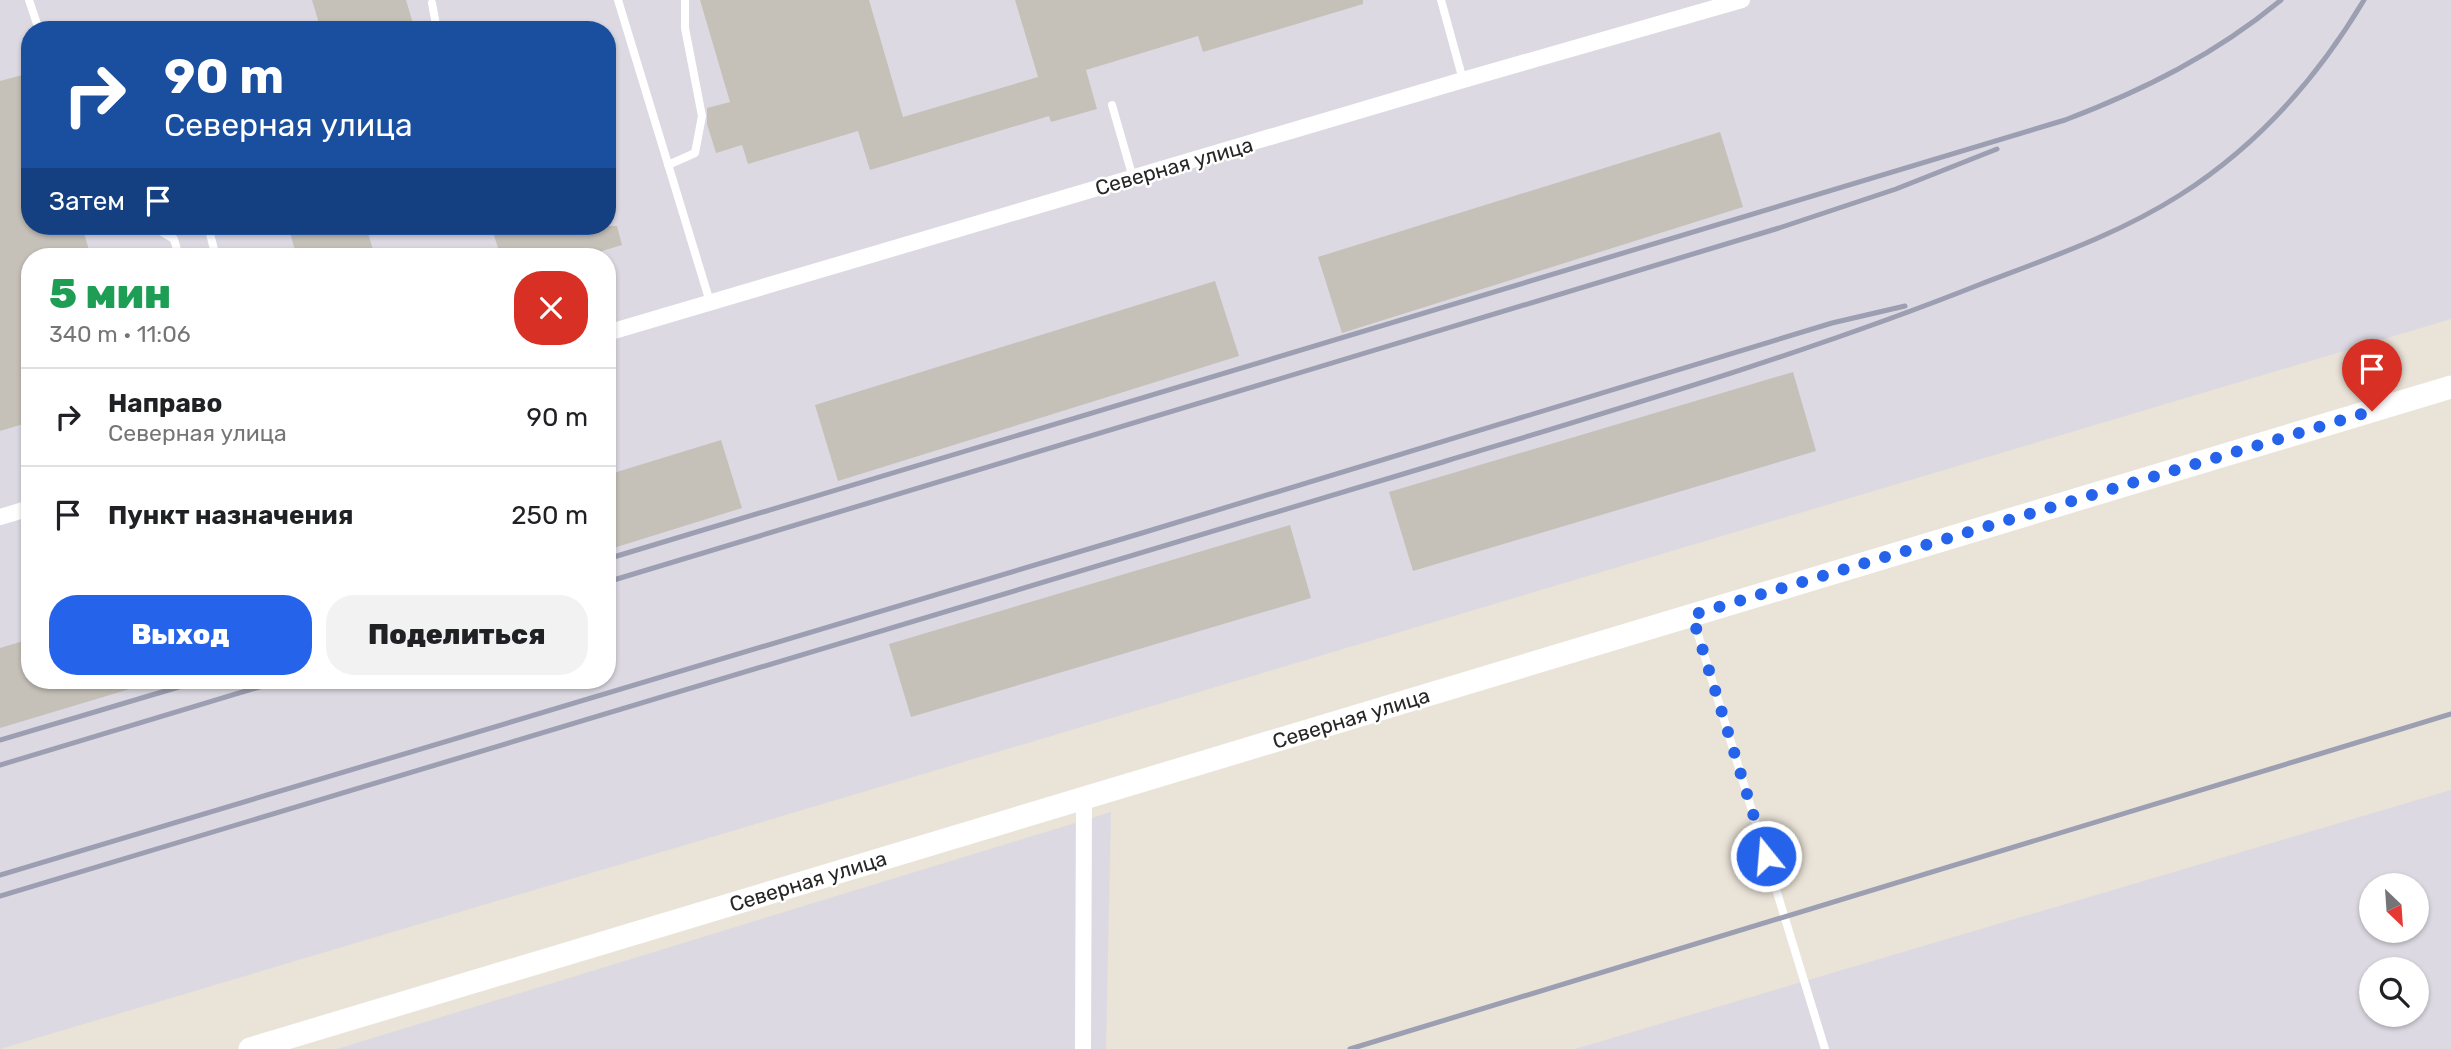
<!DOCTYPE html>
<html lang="ru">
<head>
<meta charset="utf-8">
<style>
	:root { --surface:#fff; --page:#f2f2f2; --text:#202124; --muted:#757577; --line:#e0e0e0; --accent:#2563eb }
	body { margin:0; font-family:Rubik,sans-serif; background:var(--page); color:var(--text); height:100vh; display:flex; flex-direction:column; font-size:26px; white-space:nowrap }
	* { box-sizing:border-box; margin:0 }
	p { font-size:23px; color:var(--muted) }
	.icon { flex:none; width:38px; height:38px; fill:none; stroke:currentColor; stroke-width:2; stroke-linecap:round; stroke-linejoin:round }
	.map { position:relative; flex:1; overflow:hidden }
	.sheet { position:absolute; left:21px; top:248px; width:595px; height:441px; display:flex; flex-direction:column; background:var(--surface); border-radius:28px; box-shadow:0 2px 5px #0004 }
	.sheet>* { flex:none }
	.guide { position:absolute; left:21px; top:21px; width:595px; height:214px; border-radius:28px; box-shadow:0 2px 5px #0004; background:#1a4fa0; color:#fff; overflow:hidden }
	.needle { width:46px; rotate:155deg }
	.controls { position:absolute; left:2359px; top:873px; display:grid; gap:14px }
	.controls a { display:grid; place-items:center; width:70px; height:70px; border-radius:50%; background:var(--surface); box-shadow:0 2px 5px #0004; font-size:35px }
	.pin { position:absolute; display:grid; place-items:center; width:60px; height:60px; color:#fff; margin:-72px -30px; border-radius:50% 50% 50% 0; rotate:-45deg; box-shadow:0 0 7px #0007 }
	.pin .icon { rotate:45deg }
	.me { position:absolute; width:77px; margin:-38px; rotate:343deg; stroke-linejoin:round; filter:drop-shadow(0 0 5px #0008) }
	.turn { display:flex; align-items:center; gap:24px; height:147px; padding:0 28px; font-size:32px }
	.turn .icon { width:91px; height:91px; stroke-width:2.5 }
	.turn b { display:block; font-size:49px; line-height:60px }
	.then { display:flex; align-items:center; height:66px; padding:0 28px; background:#0003; gap:14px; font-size:26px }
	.round { display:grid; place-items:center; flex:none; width:74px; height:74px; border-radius:28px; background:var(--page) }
	.overview { display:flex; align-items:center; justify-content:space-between; height:119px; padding:0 28px }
	h1 { font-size:42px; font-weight:800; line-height:52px; color:#1e9e55 }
	.primary-button { display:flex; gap:14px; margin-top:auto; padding:14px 28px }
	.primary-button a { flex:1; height:80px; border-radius:28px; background:var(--accent); color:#fff; font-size:28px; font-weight:800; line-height:80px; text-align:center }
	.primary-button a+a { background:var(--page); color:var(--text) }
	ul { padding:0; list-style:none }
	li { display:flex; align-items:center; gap:21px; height:98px; padding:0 28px; border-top:2px solid var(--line) }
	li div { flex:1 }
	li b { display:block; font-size:26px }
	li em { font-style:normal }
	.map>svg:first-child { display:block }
	.industrial { fill:#dcd9e2; fill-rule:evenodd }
	.building { fill:#c5c0b8 }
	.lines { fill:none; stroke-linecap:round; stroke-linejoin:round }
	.lane { stroke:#fff; stroke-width:8 }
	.street { stroke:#fff; stroke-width:16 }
	.secondary { stroke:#fff; stroke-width:23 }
	.rail { stroke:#9c9eb1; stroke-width:5 }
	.route { stroke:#2563eb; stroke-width:12; stroke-dasharray:0 21.6 }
	.labels { text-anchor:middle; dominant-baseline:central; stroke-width:5; stroke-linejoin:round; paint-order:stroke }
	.street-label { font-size:21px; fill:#272727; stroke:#fff }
</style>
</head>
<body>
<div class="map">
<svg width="2451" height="1049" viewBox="0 0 2451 1049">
	<rect width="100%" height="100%" fill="#eae3d8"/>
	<g class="industrial">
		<path d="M0,0H2451V319L0,1049ZM30,30H607V226H30ZM30,257H607V681H30Z"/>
		<path d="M2451,790V1049H1575ZM2371,886H2417V931H2371ZM2371,970H2417V1015H2371Z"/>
		<path d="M1111,812L1106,1049H337Z"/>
	</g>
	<g class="building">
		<path d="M312,0H406L415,30H321Z"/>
		<path d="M700,0H869L903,117L1038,77L1015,0H1363V4L1203,52L1198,36L1086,70L1097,109L1051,122L1049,116L870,170L858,131L748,164L742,145L716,153L707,124V108L730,102Z"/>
		<path d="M30,73V226H82L91,257H30V379L23,381L30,405V422L0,431V81Z"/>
		<path d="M1720,132L1743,207L1342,333L1318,257Z"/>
		<path d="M288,226H366L375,257H297Z"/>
		<path d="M491,226H617L622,245L582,257H501Z"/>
		<path d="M1215,281L1239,356L838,481L815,405Z"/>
		<path d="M1793,372L1816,451L1413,571L1389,492Z"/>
		<path d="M721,440L742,508L607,550V475Z"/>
		<path d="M1290,525L1311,598L911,717L889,644Z"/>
		<path d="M30,639V681H142L143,685L0,728V648Z"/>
	</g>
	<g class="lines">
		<g class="lane">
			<path d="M29,0L39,30"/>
			<path d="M618,0L710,302"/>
			<path d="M1441,0L1463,80"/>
			<path d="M432,3L437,30"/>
			<path d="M1112,105L1133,178"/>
			<path d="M668,165L695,153L702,116L685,28V0"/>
			<path d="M152,226L174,239L179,257"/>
			<path d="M208,226L216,257"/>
			<path d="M1693,618L1825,1049"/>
		</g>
		<g class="street">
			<path d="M607,333L1463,80L1742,0"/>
			<path d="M0,517L30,508"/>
			<path d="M1083,1049L1084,798"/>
		</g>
		<path class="secondary" d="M250,1049L2451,387"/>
		<g class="rail">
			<path d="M607,559L2065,120C2144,90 2216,54 2281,0"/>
			<path d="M607,582L1779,228L1896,189L1997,149"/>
			<path d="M0,740L199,681"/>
			<path d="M0,765L279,681"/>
			<path d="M0,875L1142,533L1832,323L1905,306"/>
			<path d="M0,896C481,750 963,609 1443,462C1624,407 1805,354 1981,284C2049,258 2119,234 2180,195C2257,146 2318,77 2364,0"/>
			<path d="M1350,1049L2451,714"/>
		</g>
	</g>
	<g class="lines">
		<path class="route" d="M1766,856L1692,615L2372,411"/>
	</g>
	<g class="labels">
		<g class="street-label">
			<text transform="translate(1174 166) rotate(-16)">Северная улица</text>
			<text transform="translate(1351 718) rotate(-17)">Северная улица</text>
			<text transform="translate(808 881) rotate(-17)">Северная улица</text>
		</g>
	</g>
</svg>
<div class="controls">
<a><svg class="needle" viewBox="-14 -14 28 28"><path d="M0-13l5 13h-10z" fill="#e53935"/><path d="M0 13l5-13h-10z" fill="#757577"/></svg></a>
<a><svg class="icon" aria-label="search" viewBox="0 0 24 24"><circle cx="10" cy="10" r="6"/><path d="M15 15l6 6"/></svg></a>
</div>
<div class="pin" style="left:2372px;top:411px;background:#d93025"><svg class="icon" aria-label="arrive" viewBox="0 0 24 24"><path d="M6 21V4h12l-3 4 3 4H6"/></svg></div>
<svg class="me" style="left:1766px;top:856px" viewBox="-20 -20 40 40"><circle r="17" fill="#2563eb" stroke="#fff" stroke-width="3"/><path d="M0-11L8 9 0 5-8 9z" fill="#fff"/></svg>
<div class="guide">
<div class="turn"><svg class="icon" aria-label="right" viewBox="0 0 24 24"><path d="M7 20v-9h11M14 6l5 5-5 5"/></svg><div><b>90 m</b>Северная улица</div></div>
<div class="then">Затем<svg class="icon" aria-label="arrive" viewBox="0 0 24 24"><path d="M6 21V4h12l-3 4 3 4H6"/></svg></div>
</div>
<section class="sheet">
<div class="overview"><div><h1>5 мин</h1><p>340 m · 11:06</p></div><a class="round" style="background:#d93025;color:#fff"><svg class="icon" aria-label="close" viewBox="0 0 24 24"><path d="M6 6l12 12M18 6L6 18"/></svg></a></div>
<ul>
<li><svg class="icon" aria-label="right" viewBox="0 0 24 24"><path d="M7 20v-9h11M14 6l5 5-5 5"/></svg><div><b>Направо</b><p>Северная улица</p></div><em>90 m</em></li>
<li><svg class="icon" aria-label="arrive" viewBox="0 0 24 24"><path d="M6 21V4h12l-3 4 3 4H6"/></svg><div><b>Пункт назначения</b></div><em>250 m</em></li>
</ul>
<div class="primary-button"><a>Выход</a><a>Поделиться</a></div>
</section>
</div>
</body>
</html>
